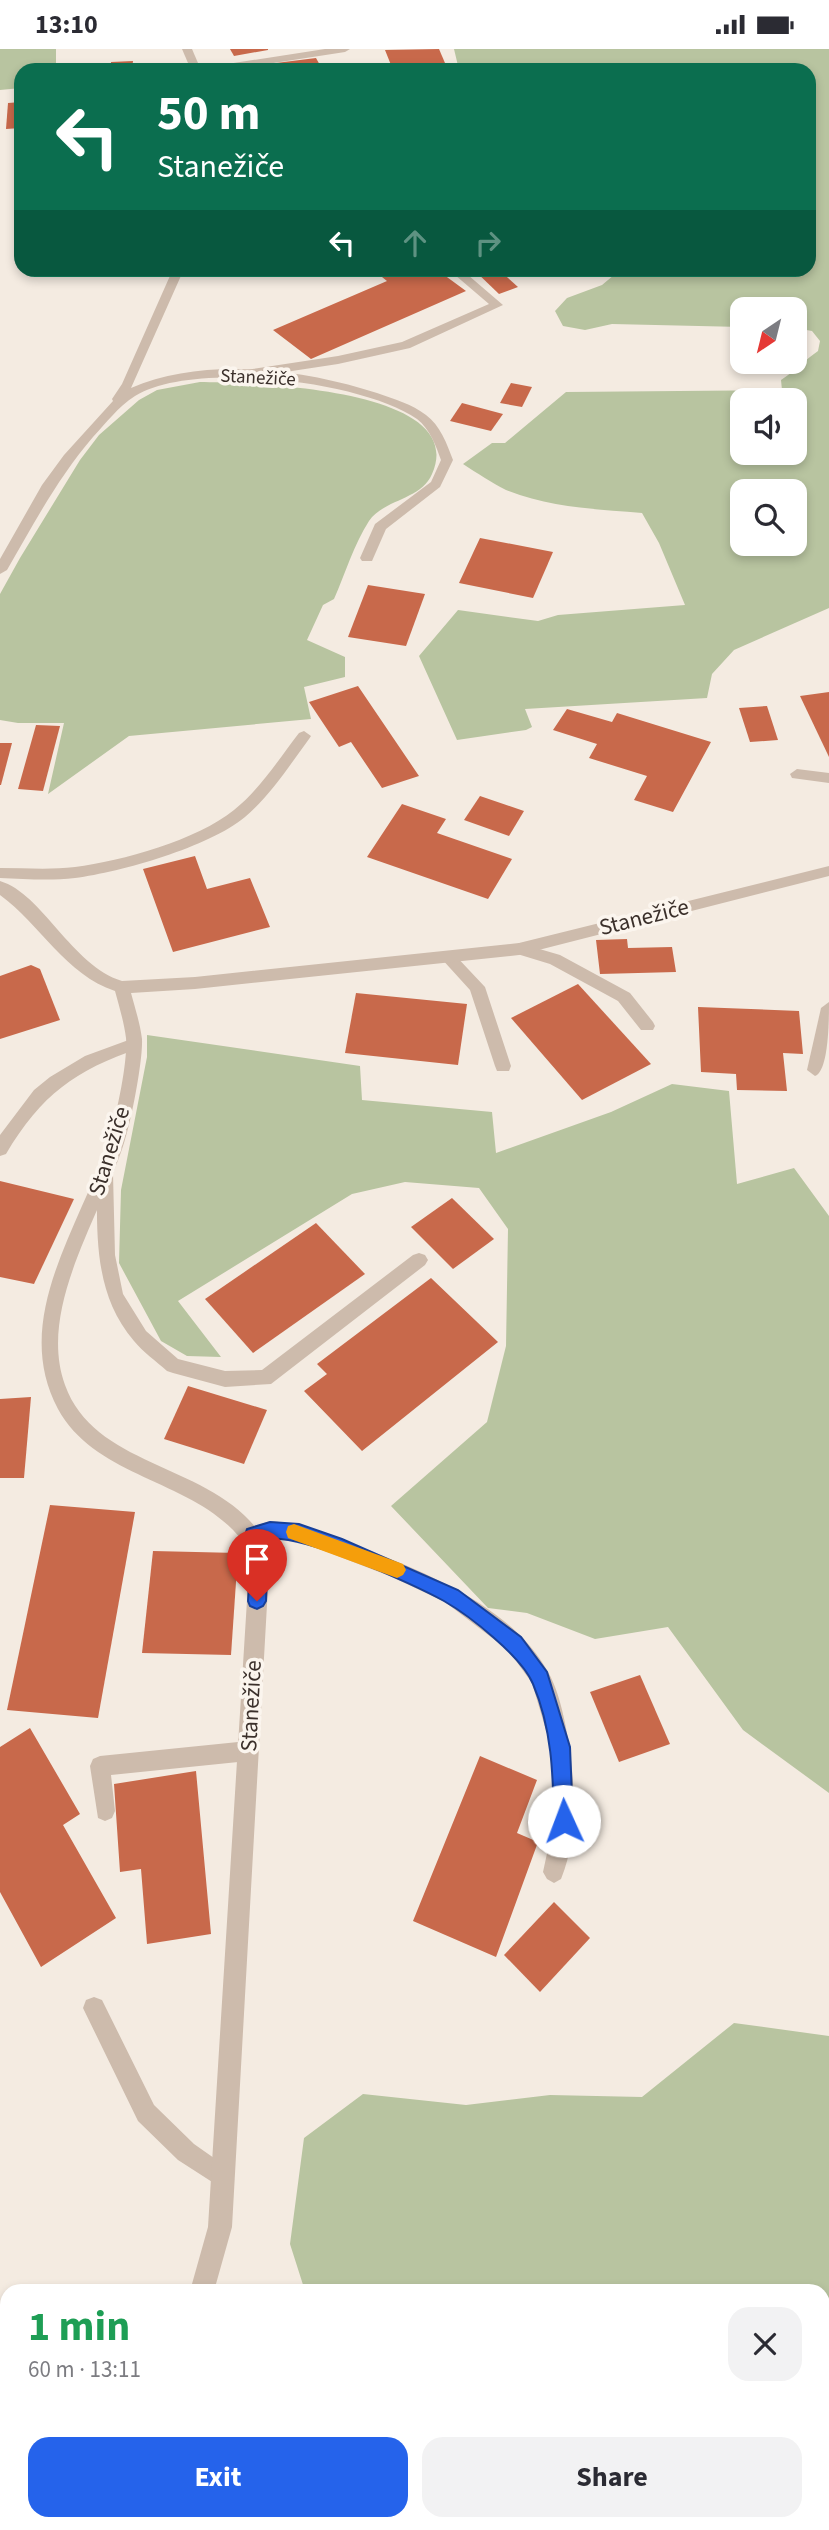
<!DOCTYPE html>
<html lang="en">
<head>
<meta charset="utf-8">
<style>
	:root { --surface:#fff; --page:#f2f2f3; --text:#2b2b33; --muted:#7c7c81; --accent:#2563eb }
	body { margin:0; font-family:"Source Sans 3",sans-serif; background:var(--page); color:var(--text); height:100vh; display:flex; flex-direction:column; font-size:26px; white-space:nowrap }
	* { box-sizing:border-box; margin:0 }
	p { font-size:23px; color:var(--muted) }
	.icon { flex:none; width:38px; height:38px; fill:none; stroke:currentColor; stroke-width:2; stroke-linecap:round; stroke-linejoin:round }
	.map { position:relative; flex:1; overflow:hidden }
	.sheet { position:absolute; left:0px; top:2235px; width:830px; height:247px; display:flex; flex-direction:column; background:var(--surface); border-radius:21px 21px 0 0; box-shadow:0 4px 10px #0003 }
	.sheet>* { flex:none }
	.guide { position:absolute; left:14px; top:14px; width:802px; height:214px; border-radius:21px; box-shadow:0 4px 10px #0003; background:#0b6e4f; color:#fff; overflow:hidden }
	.needle { width:46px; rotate:215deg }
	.tools { position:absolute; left:730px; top:248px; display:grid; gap:14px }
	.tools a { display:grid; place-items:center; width:77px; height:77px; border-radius:14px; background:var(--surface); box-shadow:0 4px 10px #0003; font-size:35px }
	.pin { position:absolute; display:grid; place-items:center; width:60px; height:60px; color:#fff; margin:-72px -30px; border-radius:50% 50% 50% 0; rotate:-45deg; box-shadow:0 0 7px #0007 }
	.pin .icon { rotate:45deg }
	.me { position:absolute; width:77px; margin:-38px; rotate:358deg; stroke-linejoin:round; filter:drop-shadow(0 0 5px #0008) }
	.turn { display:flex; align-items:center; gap:24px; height:147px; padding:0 28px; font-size:32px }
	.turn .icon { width:91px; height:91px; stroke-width:2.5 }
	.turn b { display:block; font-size:49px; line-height:60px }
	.lanes { display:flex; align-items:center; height:66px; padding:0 28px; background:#0003; justify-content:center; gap:35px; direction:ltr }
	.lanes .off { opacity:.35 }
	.round { display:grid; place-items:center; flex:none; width:74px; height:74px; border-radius:21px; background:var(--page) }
	.head { display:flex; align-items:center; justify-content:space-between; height:119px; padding:0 28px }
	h1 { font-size:42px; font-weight:700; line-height:52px; color:#1e9e55 }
	.primary-button { display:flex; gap:14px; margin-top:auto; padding:14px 28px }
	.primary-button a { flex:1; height:80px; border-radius:21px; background:var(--accent); color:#fff; font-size:28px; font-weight:700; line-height:80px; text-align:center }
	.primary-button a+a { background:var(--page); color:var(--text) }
	.status { display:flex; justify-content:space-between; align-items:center; height:49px; padding:0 35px; background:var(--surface); direction:ltr }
	.status svg { height:19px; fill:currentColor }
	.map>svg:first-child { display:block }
	.green { fill:#b8c4a0; fill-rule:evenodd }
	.building { fill:#c8694b }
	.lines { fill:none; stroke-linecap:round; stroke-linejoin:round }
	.service { fill:#cdbbac; fill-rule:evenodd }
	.minor { fill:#cdbbac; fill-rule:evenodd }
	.route { fill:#2563eb; stroke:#184099; stroke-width:2 }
	.slow { fill:#f59e0b }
	.labels { text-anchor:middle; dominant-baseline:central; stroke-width:7; stroke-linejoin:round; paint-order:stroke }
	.far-street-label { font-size:19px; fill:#3b302b; stroke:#fbf5ee }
	.street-label { font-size:23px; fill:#3b302b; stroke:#fbf5ee }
</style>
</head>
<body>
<div class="status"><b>13:10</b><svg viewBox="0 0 49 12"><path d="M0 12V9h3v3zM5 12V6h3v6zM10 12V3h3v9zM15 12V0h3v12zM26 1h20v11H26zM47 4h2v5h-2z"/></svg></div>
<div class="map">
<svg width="829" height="2481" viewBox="0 0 829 2481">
	<rect width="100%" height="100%" fill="#f4ebe1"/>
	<g class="green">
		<path d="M0,0H56V21H21V39L0,41Z"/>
		<path d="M454,0H829V559L734,601L712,625L707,649L525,660L532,678L526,681L457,691L419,607L458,561L538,572L558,566L685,556L659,494L642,464C596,460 550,459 506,441C492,434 477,424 463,415L492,394H505L566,343L782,341L781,331C795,322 805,311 818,302L820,292L812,282L795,279L794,261H742V278L612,275L585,281L563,277L555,262L567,249L602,236L620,221L808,220V21H459ZM742,352H794V404H742ZM742,443H794V495H742Z"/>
		<path d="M200,333C245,334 471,337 432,425C421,451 384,450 369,472C354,495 345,525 334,550L323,556L307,591L345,608V628L304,638L311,670L129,687L48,745L64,674H18L0,671V545L20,509L80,411L99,386L139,351L157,341Z"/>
		<path d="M147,986L360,1017L362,1051L492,1063L496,1104L611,1063L672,1035L729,1042L737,1135L794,1119L829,1167V1744L743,1681L668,1578L595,1590L527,1564L488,1559L391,1457L487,1373L506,1297L508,1180L479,1139L405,1133L352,1145L178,1252L221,1308L187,1307L161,1292L119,1214L121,1141L147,1008Z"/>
		<path d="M734,1974L829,1987V2481H427L429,2474H822V2242H305L290,2195L304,2089L363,2045L466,2056L550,2046L642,2048Z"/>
	</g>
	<g class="building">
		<path d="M230,0H268V1L234,7Z"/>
		<path d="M439,0L448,21H393L385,1Z"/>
		<path d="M316,9L321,18L338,16L340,21H254L252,17Z"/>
		<path d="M133,12L132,21H111V13Z"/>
		<path d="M21,53V79L6,80L8,54Z"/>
		<path d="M372,220H436L466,242L311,310L273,281L387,232Z"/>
		<path d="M473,220H498L518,238L499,245Z"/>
		<path d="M511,334L532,338L522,358L500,354Z"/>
		<path d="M462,354L503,365L491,382L450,372Z"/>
		<path d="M480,489L553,503L533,549L459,534Z"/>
		<path d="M368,536L425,545L406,597L348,588Z"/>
		<path d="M358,637L419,727L382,739L351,693L339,698L309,653Z"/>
		<path d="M829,643V708L800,647Z"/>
		<path d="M767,657L778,691L750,693L739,659Z"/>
		<path d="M567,660L612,673L617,664L711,693L673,763L634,751L647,727L589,709L597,695L553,681Z"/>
		<path d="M36,676L60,677L43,742L18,740Z"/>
		<path d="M0,694H12L1,736H0Z"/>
		<path d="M480,747L524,762L509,787L464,771Z"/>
		<path d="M402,755L446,770L437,784L512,810L488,850L367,808Z"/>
		<path d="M195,807L207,840L250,829L270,878L173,903L143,820Z"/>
		<path d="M627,890L628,899L672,898L676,923L600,925L596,891Z"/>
		<path d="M31,916L40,920L60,971L0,990V927Z"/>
		<path d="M578,935L651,1015L582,1051L511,969Z"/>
		<path d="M356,944L467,955L458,1016L345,1004Z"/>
		<path d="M698,958L799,962L803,1005L783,1004L787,1042L737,1041L736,1025L701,1023Z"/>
		<path d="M0,1132L74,1150L34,1235L0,1228Z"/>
		<path d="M452,1149L494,1190L453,1220L411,1178Z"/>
		<path d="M316,1174L365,1225L253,1304L205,1250Z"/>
		<path d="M431,1229L498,1293L362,1402L304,1342L327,1325L317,1315Z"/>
		<path d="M188,1337L267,1361L244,1415L164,1390Z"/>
		<path d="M31,1348L24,1429H0V1350Z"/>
		<path d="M50,1456L135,1463L98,1669L7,1661Z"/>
		<path d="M153,1502L238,1504L231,1606L142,1604Z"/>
		<path d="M640,1626L670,1695L619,1713L590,1643Z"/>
		<path d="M30,1679L80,1765L63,1776L116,1869L41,1918L0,1843V1698Z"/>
		<path d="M480,1707L537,1731L517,1784L538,1793L496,1908L413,1872Z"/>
		<path d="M196,1722L211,1885L147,1895L141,1820L120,1823L114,1735Z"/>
		<path d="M554,1853L590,1889L540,1943L504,1906Z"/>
		<path d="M171,2474H302L298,2481H167Z"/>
	</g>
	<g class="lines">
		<g class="service">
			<path d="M325,0H350L345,3L228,21H203L208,18Z"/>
			<path d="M448,220H461L503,256L410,299L338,315L246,329L240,325L246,321L338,307L402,293L489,255Z"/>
			<path d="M304,682L311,687L309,690C289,717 270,747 245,768C209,798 121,823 75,829C50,832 25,830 0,829V819C25,819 50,821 75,818C122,812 197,791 234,761C260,740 279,710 299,684Z"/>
			<path d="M519,894L560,906L630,944L653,973L655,977L653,981H641L618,952L550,915L514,904L511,900Z"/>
			<path d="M448,902L453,904L485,938L511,1017L509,1022H497L495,1017L470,941L440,908Z"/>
			<path d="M829,953C829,969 829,1022 815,1027L807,1021L821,959Z"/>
			<path d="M134,989L142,995L140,999C75,1021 41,1046 6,1105L0,1107V1086L34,1041L50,1028L85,1007Z"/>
			<path d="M105,1118L111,1120L113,1125L115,1206L123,1245L146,1282L178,1310L225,1322L262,1321L413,1206L419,1204L425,1206L428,1211L425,1216L271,1335L225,1338L173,1324L167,1322C156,1312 143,1303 134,1292C93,1244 97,1184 97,1125L99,1120Z"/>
			<path d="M270,1472C306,1475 337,1489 371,1502C434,1527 514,1561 548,1623C563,1648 571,1702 573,1731C574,1764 574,1799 561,1830L554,1834L547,1830L543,1823L554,1772L551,1698L532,1634L508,1601L445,1553L392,1528L299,1492L270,1490L253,1495L246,1492L244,1486L246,1480Z"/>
			<path d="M248,1692L255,1695L258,1702L255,1709L248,1712L111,1726L115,1762L112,1769L105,1772L98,1769L90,1717L93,1710L100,1707Z"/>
			<path d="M94,1948L102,1951L154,2056L194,2095L231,2121L234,2129L231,2137L223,2140L178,2111L138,2072L83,1959L86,1951Z"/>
		</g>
		<g class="minor">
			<path d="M182,0H192L201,21H191Z"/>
			<path d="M173,220H184L131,339C205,307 302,320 377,344C394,350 412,355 426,366C440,376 447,395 453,411L440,438L386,480L372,512H362L360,509L375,475L431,433L441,411C436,397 430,380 417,370C363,332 192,311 135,347C118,358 106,374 93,388C58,429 34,474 7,521L0,525V510L42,436L64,406L113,352L112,350L122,335Z"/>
			<path d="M797,720L829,724V734L792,729L790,725Z"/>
			<path d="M829,817V827L519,906L195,940L131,944C135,959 140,974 142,990C143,1012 131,1073 124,1094C101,1167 37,1259 65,1336C97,1426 230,1413 270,1502L232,2178L214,2242H190L208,2178L250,1503C207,1430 99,1435 58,1360C10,1270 80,1178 108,1093C116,1069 128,1013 126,989C124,973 119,957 115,942C66,926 40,875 0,846V832C43,845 71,916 122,932L195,928L519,894Z"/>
			<path d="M37,2474H64L62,2481H35Z"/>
		</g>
	</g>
	<path class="route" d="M270,1473L299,1475L342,1490L458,1541L521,1588L547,1623L570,1698L573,1772L571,1779L564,1781L557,1779L554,1772C553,1725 552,1680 533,1635C522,1608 470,1567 444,1552C413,1535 296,1481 264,1491L268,1502L266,1552L263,1557L257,1560L250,1557L248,1552L251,1502L245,1486L247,1480Z"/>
	<path class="slow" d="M294,1475L403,1515L406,1521L403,1526L397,1529L288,1489L286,1483L288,1477Z"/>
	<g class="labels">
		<g class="far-street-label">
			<text transform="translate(258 329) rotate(3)">Stanežiče</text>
		</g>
		<g class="street-label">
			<text transform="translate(644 868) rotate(-14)">Stanežiče</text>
			<text transform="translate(109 1102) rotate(-73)">Stanežiče</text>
			<text transform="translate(251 1657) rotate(-87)">Stanežiče</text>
		</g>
	</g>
</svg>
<div class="tools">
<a><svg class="needle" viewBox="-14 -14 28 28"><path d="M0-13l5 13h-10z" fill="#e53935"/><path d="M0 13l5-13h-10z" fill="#7c7c81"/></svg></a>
<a><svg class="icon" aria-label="sound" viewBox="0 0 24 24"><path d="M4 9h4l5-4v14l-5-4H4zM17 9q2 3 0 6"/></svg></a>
<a><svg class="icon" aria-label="search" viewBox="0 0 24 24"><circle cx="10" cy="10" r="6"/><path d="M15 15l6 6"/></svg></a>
</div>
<div class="pin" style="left:257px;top:1552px;background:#d93025"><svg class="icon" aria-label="arrive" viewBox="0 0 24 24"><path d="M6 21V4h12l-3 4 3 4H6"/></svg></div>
<svg class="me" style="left:564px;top:1772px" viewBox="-20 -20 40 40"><circle r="19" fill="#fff"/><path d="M0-13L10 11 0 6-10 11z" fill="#2563eb"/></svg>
<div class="guide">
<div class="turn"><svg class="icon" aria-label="left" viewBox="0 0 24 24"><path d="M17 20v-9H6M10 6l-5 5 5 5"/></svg><div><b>50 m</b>Stanežiče</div></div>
<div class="lanes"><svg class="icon" aria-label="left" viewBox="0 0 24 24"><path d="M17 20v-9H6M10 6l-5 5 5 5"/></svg><svg class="icon off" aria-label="ahead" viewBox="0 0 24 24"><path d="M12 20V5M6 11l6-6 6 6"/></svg><svg class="icon off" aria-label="right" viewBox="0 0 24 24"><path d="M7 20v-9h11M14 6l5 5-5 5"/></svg></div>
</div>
<section class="sheet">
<div class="head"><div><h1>1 min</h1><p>60 m · 13:11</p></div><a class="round"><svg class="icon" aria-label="close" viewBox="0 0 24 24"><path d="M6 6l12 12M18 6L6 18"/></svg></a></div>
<div class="primary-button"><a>Exit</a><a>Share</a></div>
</section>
</div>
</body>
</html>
